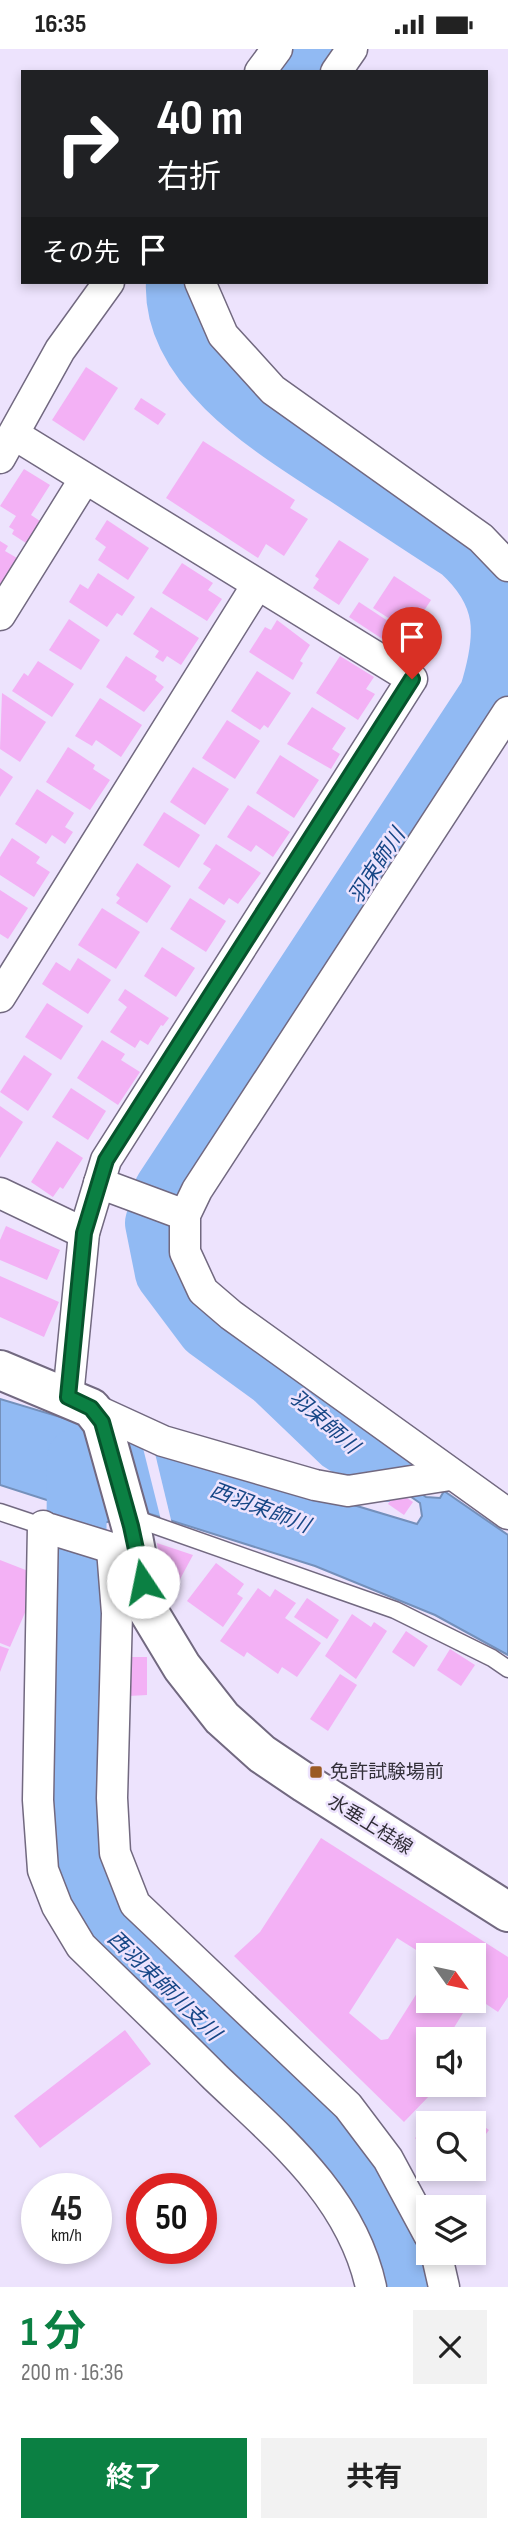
<!DOCTYPE html>
<html lang="ja">
<head>
<meta charset="utf-8">
<style>
	:root { --surface:#fff; --page:#f2f2f2; --text:#222; --muted:#767676; --accent:#0b8043 }
	body { margin:0; font-family:"Sofia Sans Condensed","Noto Sans JP",sans-serif; background:var(--page); color:var(--text); height:100vh; display:flex; flex-direction:column; font-size:26px; white-space:nowrap }
	* { box-sizing:border-box; margin:0 }
	p { font-size:23px; color:var(--muted) }
	.icon { flex:none; width:38px; height:38px; fill:none; stroke:currentColor; stroke-width:2; stroke-linecap:round; stroke-linejoin:round }
	.map { position:relative; height:2238px; overflow:hidden }
	.details { display:flex; flex-direction:column; background:var(--surface); flex:1 }
	.details>* { flex:none }
	.guide { position:absolute; left:21px; top:21px; width:467px; height:214px; border-radius:0px; box-shadow:0 4px 10px #0003; background:#202124; color:#fff; overflow:hidden }
	.needle { width:46px; rotate:123deg }
	.tools { position:absolute; left:416px; top:1894px; display:grid; gap:14px }
	.tools a { display:grid; place-items:center; width:70px; height:70px; border-radius:0px; background:var(--surface); box-shadow:0 4px 10px #0003; font-size:35px }
	.speed { position:absolute; left:21px; top:2124px; display:flex; gap:14px; font-size:35px; font-weight:700; text-align:center }
	.speed>* { display:grid; place-content:center; width:91px; height:91px; border-radius:50%; background:var(--surface); box-shadow:0 4px 10px #0003; line-height:1 }
	.speed small { font-size:18px; font-weight:400 }
	.speed .limit { border:10px solid #d22; background:#fff; color:#111 }
	.pin { position:absolute; display:grid; place-items:center; width:60px; height:60px; color:#fff; margin:-72px -30px; border-radius:50% 50% 50% 0; rotate:-45deg; box-shadow:0 0 7px #0007 }
	.pin .icon { rotate:45deg }
	.me { position:absolute; width:77px; margin:-38px; rotate:349deg; stroke-linejoin:round; filter:drop-shadow(0 0 5px #0008) }
	.turn { display:flex; align-items:center; gap:24px; height:147px; padding:0 21px; font-size:32px }
	.turn .icon { width:91px; height:91px; stroke-width:2.5 }
	.turn b { display:block; font-size:49px; line-height:60px }
	.then { display:flex; align-items:center; height:66px; padding:0 21px; background:#0003; gap:14px; font-size:26px }
	.round { display:grid; place-items:center; flex:none; width:74px; height:74px; border-radius:0px; background:var(--page) }
	.head { display:flex; align-items:center; justify-content:space-between; height:119px; padding:0 21px }
	h1 { font-size:42px; font-weight:700; line-height:52px; color:var(--accent) }
	.button { display:flex; gap:14px; margin-top:auto; padding:14px 21px }
	.button a { flex:1; height:80px; border-radius:0px; background:var(--accent); color:#fff; font-size:28px; font-weight:700; line-height:80px; text-align:center }
	.button a+a { background:var(--page); color:var(--text) }
	.status { display:flex; justify-content:space-between; align-items:center; height:49px; padding:0 35px; background:var(--surface); direction:ltr }
	.status svg { height:19px; fill:currentColor }
	.map>svg:first-child { display:block }
	.water { fill:#91baf3; stroke:#7490bb; stroke-width:2 }
	.pier { fill:#ede3fd }
	.lines { fill:none; stroke-linecap:round; stroke-linejoin:round }
	.river { stroke:#91baf3; stroke-width:60 }
	.building { fill:#f3b1f5 }
	.lane-casing { stroke:#726980; stroke-width:19 }
	.street-casing { stroke:#726980; stroke-width:33 }
	.secondary-casing { stroke:#726980; stroke-width:42 }
	.lane { stroke:#fff; stroke-width:16 }
	.street { stroke:#fff; stroke-width:30 }
	.secondary { stroke:#fff; stroke-width:38 }
	.route-casing { stroke:#07532c; stroke-width:18 }
	.route { stroke:#0b8043; stroke-width:12 }
	.poi-dot { fill:#9a5a24; stroke:#ede3fd; stroke-width:2.5 }
	.labels { text-anchor:middle; dominant-baseline:central; stroke-width:5; stroke-linejoin:round; paint-order:stroke }
	.poi-label { font-size:19px; fill:#322f38; stroke:#ede3fd; text-anchor:start }
	.street-label { font-size:19px; fill:#322f38; stroke:#ede3fd }
	.water-label { font-size:21px; font-style:italic; fill:#174786; stroke:#ede3fd }
</style>
</head>
<body>
<div class="status"><b>16:35</b><svg viewBox="0 0 49 12"><path d="M0 12V9h3v3zM5 12V6h3v6zM10 12V3h3v9zM15 12V0h3v12zM26 1h20v11H26zM47 4h2v5h-2z"/></svg></div>
<div class="map">
<svg width="508" height="2238" viewBox="0 0 508 2238">
	<rect width="100%" height="100%" fill="#ede3fd"/>
	<g class="water">
		<path d="M0,1350L417,1475L422,1467L420,1454L401,1441L406,1434L426,1448L440,1449L444,1442L508,1486V1606L435,1566L315,1517L144,1463L100,1475L70,1462L61,1659L54,1662L55,1531L50,1452L0,1436Z"/>
		<path d="M355,1371L388,1398L392,1417L385,1427H364L334,1403Z"/>
	</g>
	<path class="pier" d="M141,1391L153,1396L172,1475L161,1471Z"/>
	<g class="lines">
		<g class="river">
			<path d="M303,23L318,0"/>
			<path d="M176,233C171,321 281,384 345,426C383,451 422,477 461,502C508,545 508,585 489,646L164,1141L155,1174L165,1224L207,1280L273,1328L341,1393L388,1423"/>
			<path d="M77,1409L76,1554L66,1745L76,1797L96,1872L194,1969L324,2083L355,2128L383,2175L405,2238"/>
		</g>
	</g>
	<g class="building">
		<path d="M86,318L118,339L84,392L52,371Z"/>
		<path d="M141,349L166,365L158,376L134,360Z"/>
		<path d="M203,392L295,451L290,459L308,470L284,507L266,495L258,509L166,449Z"/>
		<path d="M24,420L50,436L31,466L40,472L26,494L12,485L14,481L9,478L16,467L0,457Z"/>
		<path d="M107,471L149,499L128,531L98,511L106,498L95,490Z"/>
		<path d="M339,491L369,510L339,556L313,539L319,530L315,527Z"/>
		<path d="M0,492L8,497L5,502L17,509L0,536Z"/>
		<path d="M182,514L213,534L208,541L222,550L207,572L162,544Z"/>
		<path d="M98,524L135,548L122,567L117,564L107,578L69,553L80,535L88,540Z"/>
		<path d="M394,527L431,551L410,583L373,559Z"/>
		<path d="M359,553L397,578L387,593L349,568Z"/>
		<path d="M151,558L199,589L181,616L167,607L163,613L155,608L159,602L133,585Z"/>
		<path d="M69,570L100,591L81,621L49,601Z"/>
		<path d="M277,571L310,596L300,612L303,614L293,631L249,603L265,578L271,581Z"/>
		<path d="M126,607L157,627L155,631L164,638L144,663L106,638Z"/>
		<path d="M340,607L374,628L366,640L375,645L358,671L316,644Z"/>
		<path d="M38,612L74,635L52,668L12,642L24,624L28,627Z"/>
		<path d="M257,622L291,644L268,679L264,676L260,681L231,662Z"/>
		<path d="M2,644L46,673L20,713L0,700Z"/>
		<path d="M100,649L142,676L121,708L96,691L92,697L75,687Z"/>
		<path d="M312,658L346,679L332,700L340,705L331,720L287,695Z"/>
		<path d="M227,671L260,692L235,730L202,709Z"/>
		<path d="M68,698L95,716L93,720L110,731L90,761L46,733Z"/>
		<path d="M280,706L319,731L294,769L256,744Z"/>
		<path d="M193,718L229,740L205,776L170,753Z"/>
		<path d="M0,719L13,728L0,748Z"/>
		<path d="M37,740L74,764L65,778L73,783L65,795L52,786L46,795L15,775Z"/>
		<path d="M248,756L290,783L273,808L256,796L251,803L227,788Z"/>
		<path d="M164,763L200,786L179,819L143,796Z"/>
		<path d="M12,789L40,808L36,814L50,823L34,848L0,826V808Z"/>
		<path d="M216,795L261,824L238,855L229,849L224,856L198,839L211,820L203,815Z"/>
		<path d="M137,814L171,837L147,874L116,854L120,849L116,846Z"/>
		<path d="M0,841L28,859L8,890L0,885Z"/>
		<path d="M190,849L226,872L206,903L170,880Z"/>
		<path d="M102,859L140,883L116,920L78,896Z"/>
		<path d="M162,898L195,919L176,948L144,927Z"/>
		<path d="M78,909L111,931L88,965L42,935L56,913L70,922Z"/>
		<path d="M125,940L169,969L163,977L161,976L148,996L140,991L135,999L110,983L127,958L118,951Z"/>
		<path d="M47,954L83,977L61,1011L25,988Z"/>
		<path d="M102,991L125,1005L121,1011L140,1023L118,1056L77,1029Z"/>
		<path d="M24,1006L52,1025L28,1062L0,1043Z"/>
		<path d="M71,1039L106,1062L88,1091L52,1068Z"/>
		<path d="M0,1057L23,1073L0,1109Z"/>
		<path d="M57,1092L83,1109L63,1140L60,1138L53,1148L31,1133Z"/>
		<path d="M6,1177L60,1201L47,1231L0,1211V1191Z"/>
		<path d="M0,1227L59,1253L44,1288L0,1268Z"/>
		<path d="M397,1442L413,1453L404,1466L388,1455Z"/>
		<path d="M157,1494L193,1506L179,1532L161,1525Z"/>
		<path d="M0,1511L41,1527L10,1598L0,1594Z"/>
		<path d="M216,1514L244,1535L237,1545L243,1549L223,1578L187,1552Z"/>
		<path d="M258,1539L270,1548L275,1540L296,1554L285,1569L321,1594L297,1628L282,1618L278,1625L247,1603L244,1608L220,1592Z"/>
		<path d="M307,1549L339,1571L327,1590L294,1568Z"/>
		<path d="M352,1565L371,1578L374,1573L387,1582L356,1630L325,1607Z"/>
		<path d="M406,1582L428,1597L414,1618L392,1603Z"/>
		<path d="M0,1597L9,1600L0,1623Z"/>
		<path d="M450,1600L475,1616L461,1637L437,1621Z"/>
		<path d="M129,1608H147V1646L129,1647Z"/>
		<path d="M340,1625L357,1636L328,1682L310,1670Z"/>
		<path d="M321,1789L508,1908V1948L498,1963L474,1947V1906H429V1909L397,1889L349,1964L381,1991L388,1990L429,1925V1951H471L447,1990H429V2018L419,2033L431,2045L404,2073L234,1907L260,1883Z"/>
		<path d="M125,1981L151,2015L40,2099L14,2067Z"/>
		<path d="M472,2069L489,2081L483,2089L474,2083V2074H469Z"/>
		<path d="M429,2078V2096L424,2100L415,2089Z"/>
	</g>
	<g class="lines">
		<g class="lane-casing">
			<g id="lane">
				<path d="M0,1463L48,1479"/>
				<path d="M131,1468L395,1561L492,1609L508,1620"/>
			</g>
		</g>
		<g class="street-casing">
			<g id="street">
				<path d="M260,23L277,0"/>
				<path d="M336,23L352,0"/>
				<path d="M200,233L223,286L273,341L481,489L508,517"/>
				<path d="M15,386L412,630L106,1111L84,1184L68,1348"/>
				<path d="M0,409L60,301L109,233"/>
				<path d="M0,566L84,431"/>
				<path d="M508,663L197,1141L185,1166V1203L203,1242L231,1266L508,1465"/>
				<path d="M0,948L257,536"/>
				<path d="M99,1134L185,1166"/>
				<path d="M0,1144L84,1184"/>
				<path d="M91,1359L163,1392L315,1436L348,1442L450,1426"/>
				<path d="M43,1477L38,1751L43,1821L57,1857L81,1897C126,1941 171,1984 215,2028C279,2089 351,2147 371,2238"/>
				<path d="M50,1480L131,1505"/>
				<path d="M112,1500L117,1564L112,1749L115,1804L135,1855L348,2057L388,2110L429,2186"/>
				<path d="M436,2203L444,2238"/>
			</g>
		</g>
		<g class="secondary-casing">
			<path id="secondary" d="M0,1321L91,1359L102,1373L131,1477L147,1560L182,1618L222,1669L262,1705L305,1734L508,1863"/>
		</g>
		<use href="#lane" class="lane"/>
		<use href="#street" class="street"/>
		<use href="#secondary" class="secondary"/>
	</g>
	<g class="lines">
		<g class="route-casing">
			<path id="route" d="M143,1533L131,1477L102,1373L91,1359L68,1348L84,1184L106,1111L412,630"/>
		</g>
		<use href="#route" class="route"/>
	</g>
	<rect class="poi-dot" x="309" y="1716" width="14" height="14" rx="3.5"/>
	<g class="labels">
		<g class="poi-label">
			<text x="330" y="1723">免許試験場前</text>
		</g>
		<g class="street-label">
			<text transform="translate(370 1776) rotate(32)">水垂上桂線</text>
		</g>
		<g class="water-label">
			<text transform="translate(377 817) rotate(-57)">羽束師川</text>
			<text transform="translate(324 1373) rotate(41)">羽束師川</text>
			<text transform="translate(260 1459) rotate(21)">西羽束師川</text>
			<text transform="translate(164 1937) rotate(44)">西羽束師川支川</text>
		</g>
	</g>
</svg>
<div class="tools">
<a><svg class="needle" viewBox="-14 -14 28 28"><path d="M0-13l5 13h-10z" fill="#e53935"/><path d="M0 13l5-13h-10z" fill="#767676"/></svg></a>
<a><svg class="icon" aria-label="sound" viewBox="0 0 24 24"><path d="M4 9h4l5-4v14l-5-4H4zM17 9q2 3 0 6"/></svg></a>
<a><svg class="icon" aria-label="search" viewBox="0 0 24 24"><circle cx="10" cy="10" r="6"/><path d="M15 15l6 6"/></svg></a>
<a><svg class="icon" aria-label="layers" viewBox="0 0 24 24"><path d="M12 4l9 5-9 5-9-5zM3 14l9 5 9-5"/></svg></a>
</div>
<div class="speed"><div>45<small>km/h</small></div><div class="limit">50</div></div>
<div class="pin" style="left:412px;top:630px;background:#d93025"><svg class="icon" aria-label="arrive" viewBox="0 0 24 24"><path d="M6 21V4h12l-3 4 3 4H6"/></svg></div>
<svg class="me" style="left:143px;top:1533px" viewBox="-20 -20 40 40"><circle r="19" fill="#fff"/><path d="M0-13L10 11 0 6-10 11z" fill="#0b8043"/></svg>
<div class="guide">
<div class="turn"><svg class="icon" aria-label="right" viewBox="0 0 24 24"><path d="M7 20v-9h11M14 6l5 5-5 5"/></svg><div><b>40 m</b>右折</div></div>
<div class="then">その先<svg class="icon" aria-label="arrive" viewBox="0 0 24 24"><path d="M6 21V4h12l-3 4 3 4H6"/></svg></div>
</div>
</div>
<section class="details">
<div class="head"><div><h1>1 分</h1><p>200 m · 16:36</p></div><a class="round"><svg class="icon" aria-label="close" viewBox="0 0 24 24"><path d="M6 6l12 12M18 6L6 18"/></svg></a></div>
<div class="button"><a>終了</a><a>共有</a></div>
</section>
</body>
</html>
